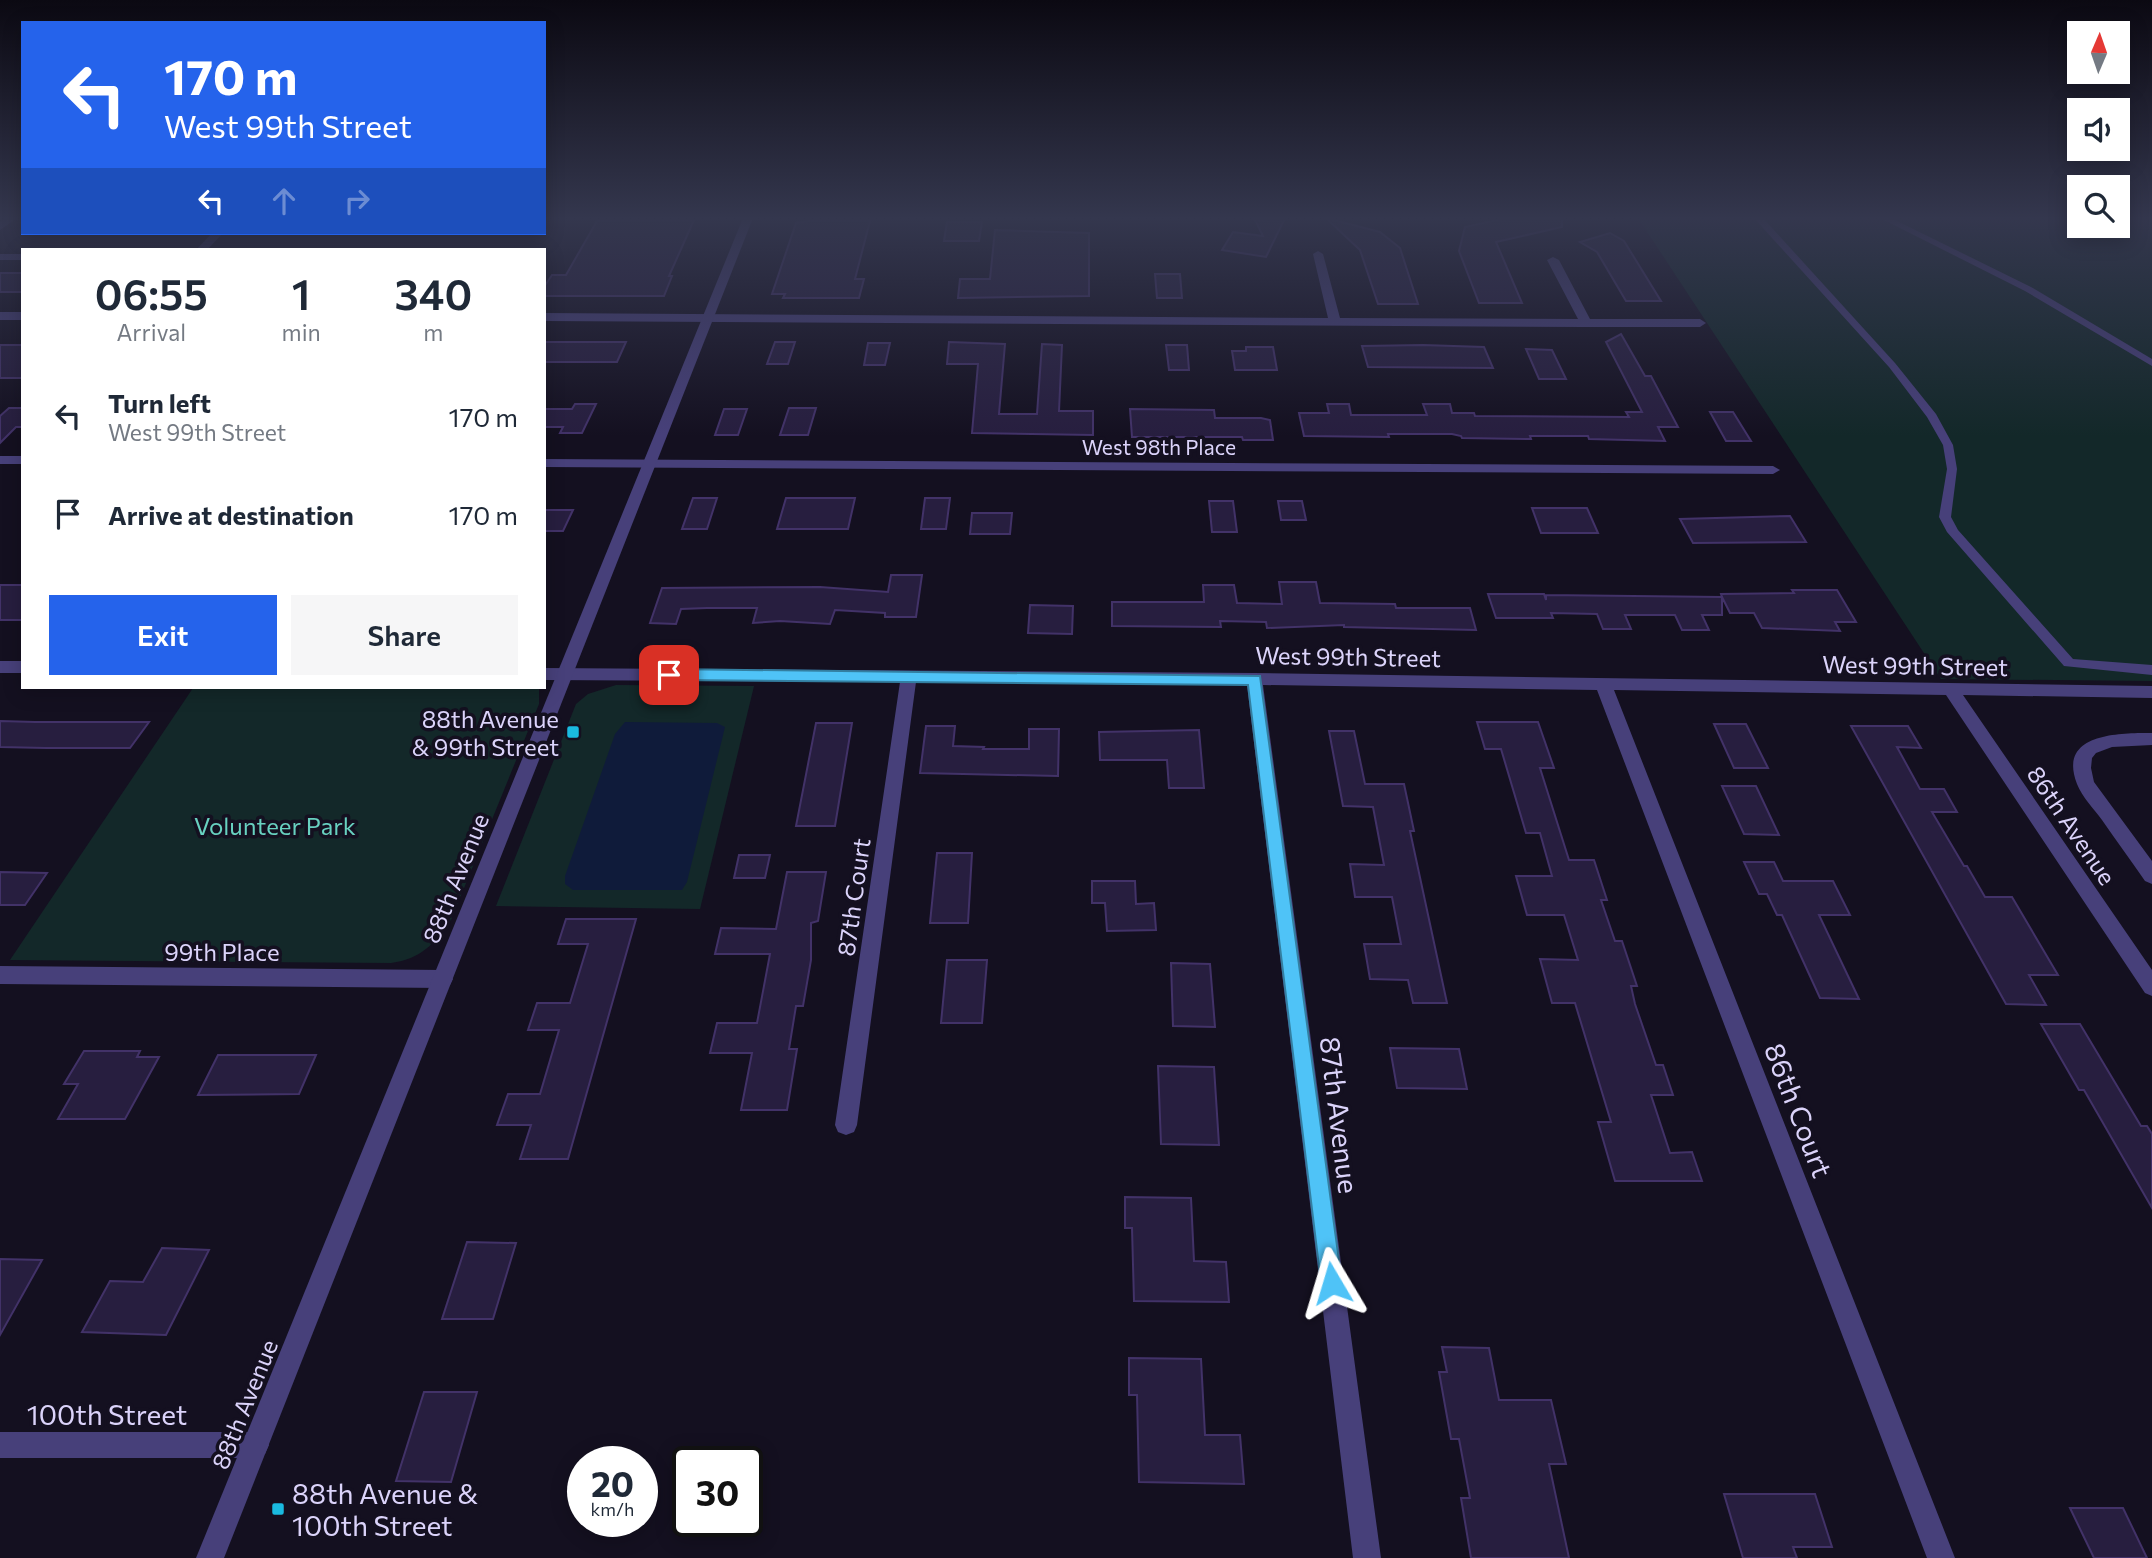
<!DOCTYPE html>
<html lang="en">
<head>
<meta charset="utf-8">
<style>
	:root { --surface:#fff; --page:#f6f6f7; --text:#1f2937; --muted:#747a83; --accent:#2563eb }
	body { margin:0; font-family:Commissioner,sans-serif; background:var(--page); color:var(--text); height:100vh; display:flex; flex-direction:column; font-size:26px; white-space:nowrap }
	* { box-sizing:border-box; margin:0 }
	p { font-size:23px; color:var(--muted) }
	.icon { flex:none; width:38px; height:38px; fill:none; stroke:currentColor; stroke-width:2; stroke-linecap:round; stroke-linejoin:round }
	.map { position:relative; flex:1; overflow:hidden }
	.sheet { position:absolute; left:21px; top:248px; width:525px; height:441px; display:flex; flex-direction:column; background:var(--surface); border-radius:0px; box-shadow:0 4px 18px #0003 }
	.sheet>* { flex:none }
	.banner { position:absolute; left:21px; top:21px; width:525px; height:214px; border-radius:0px; box-shadow:0 4px 18px #0003; background:#2563eb; color:#fff; overflow:hidden }
	.needle { width:46px; rotate:2deg }
	.fabs { position:absolute; left:2067px; top:21px; display:grid; gap:14px }
	.fabs a { display:grid; place-items:center; width:63px; height:63px; border-radius:0px; background:var(--surface); box-shadow:0 4px 18px #0003; font-size:35px }
	.speed { position:absolute; left:567px; top:1446px; display:flex; gap:14px; font-size:35px; font-weight:700; text-align:center }
	.speed>* { display:grid; place-content:center; width:91px; height:91px; border-radius:50%; background:var(--surface); box-shadow:0 4px 18px #0003; line-height:1 }
	.speed small { font-size:18px; font-weight:400 }
	.speed .limit { border:4px solid #111; border-radius:10px; background:#fff; color:#111 }
	.pin { position:absolute; display:grid; place-items:center; width:60px; height:60px; color:#fff; margin:-30px; border-radius:14px; box-shadow:0 4px 10px #0006 }
	.me { position:absolute; width:77px; margin:-38px; rotate:353deg; stroke-linejoin:round; filter:drop-shadow(0 0 5px #0008) }
	.turn { display:flex; align-items:center; gap:24px; height:147px; padding:0 28px; font-size:32px }
	.turn .icon { width:91px; height:91px; stroke-width:2.5 }
	.turn b { display:block; font-size:49px; line-height:60px }
	.lanes { display:flex; align-items:center; height:66px; padding:0 28px; background:#0003; justify-content:center; gap:35px; direction:ltr }
	.lanes .off { opacity:.35 }
	.eta { display:flex; justify-content:space-evenly; align-items:center; height:119px; text-align:center }
	.eta b { font-size:42px; font-weight:600; line-height:49px }
	.action { display:flex; gap:14px; margin-top:auto; padding:14px 28px }
	.action a { flex:1; height:80px; border-radius:0px; background:var(--accent); color:#fff; font-size:28px; font-weight:600; line-height:80px; text-align:center }
	.action a+a { background:var(--page); color:var(--text) }
	ul { padding:0; list-style:none }
	li { display:flex; align-items:center; gap:21px; height:98px; padding:0 28px }
	li div { flex:1 }
	li b { display:block; font-size:26px }
	li em { font-style:normal }
	.map>svg:first-child { display:block }
	.green { fill:#132829 }
	.water { fill:#0f1b3a }
	.building { fill:#271e3f; stroke:#423268; stroke-width:2 }
	.lines { fill:none; stroke-linecap:round; stroke-linejoin:round }
	.service { fill:#47407a; fill-rule:evenodd }
	.minor { fill:#47407a; fill-rule:evenodd }
	.tertiary { fill:#47407a; fill-rule:evenodd }
	.route { fill:#4fc3f7; stroke:#337fa1; stroke-width:2 }
	.poi-dot { fill:#1abae0; stroke:#141020; stroke-width:2.5 }
	.labels { text-anchor:middle; dominant-baseline:central; stroke-width:7; stroke-linejoin:round; paint-order:stroke }
	.far-street-label { font-size:21px; fill:#dbd3fa; stroke:#141020 }
	.street-label { font-size:24px; fill:#dbd3fa; stroke:#141020 }
	.poi-label { font-size:24px; fill:#dbd3fa; stroke:#141020; text-anchor:end }
	.park-label { font-size:24px; fill:#68d1c0; stroke:#141020 }
	.near-street-label { font-size:28px; fill:#dbd3fa; stroke:#141020 }
	.near-poi-label { font-size:28px; fill:#dbd3fa; stroke:#141020; text-anchor:start }
</style>
</head>
<body>
<div class="map">
<svg width="2152" height="1558" viewBox="0 0 2152 1558">
	<rect width="100%" height="100%" fill="#141020"/>
	<g class="green">
		<path d="M1638,218H2079V226H2118V218H2152V681L1941,679Z"/>
		<path d="M616,685L754,686L700,909L496,906L576,704L588,694Z"/>
		<path d="M193,688H539V704L451,920C434,944 421,959 391,963L10,960Z"/>
	</g>
	<path class="water" d="M625,722L717,723L725,727L687,882L682,890H573L565,884V876L615,734Z"/>
	<g class="building">
		<path d="M1285,218L1266,257L1222,250L1233,232L1263,236L1255,220Z"/>
		<path d="M1326,218L1380,232L1400,248L1418,304H1378L1360,250Z"/>
		<path d="M1506,218L1562,219V227L1496,242L1522,303H1479L1459,251L1465,227Z"/>
		<path d="M694,220L669,276H672L664,296H544V287L552,275H566L597,221Z"/>
		<path d="M809,221H870L855,279H864L859,298H783L785,294H772L796,223Z"/>
		<path d="M947,222H982L979,241H944Z"/>
		<path d="M995,230L1089,233V296L958,298L960,279H990Z"/>
		<path d="M1610,233L1624,241L1661,301H1626L1597,252L1580,242Z"/>
		<rect x="0" y="273" width="23" height="19"/>
		<path d="M1155,274H1180L1182,298H1157Z"/>
		<path d="M1621,334L1645,376H1651L1678,427H1658L1665,441L1589,439L1588,436H1530L1531,439L1462,438L1461,436L1452,434H1388L1389,437L1304,436L1299,413H1329L1327,404H1349L1351,415H1427L1423,404H1450L1452,413H1474L1475,416L1629,417L1626,412H1642L1606,342Z"/>
		<path d="M544,342H626L617,362H544Z"/>
		<path d="M775,342H795L788,364H767Z"/>
		<path d="M949,342L1005,344L999,414H1037L1042,344L1062,345L1059,411H1093V435L972,433L978,364H947Z"/>
		<path d="M868,343H890L885,365H864Z"/>
		<rect x="0" y="345" width="23" height="33"/>
		<path d="M1166,345H1187L1189,370H1169Z"/>
		<path d="M1423,345L1484,347L1493,368L1368,367L1362,346Z"/>
		<path d="M1246,347H1273L1277,370H1235L1232,351H1246Z"/>
		<path d="M1526,349L1552,350L1566,379H1539Z"/>
		<path d="M575,404H596L582,433H560L563,427H544V409H572Z"/>
		<path d="M9,408H23V427H16L0,443V416Z"/>
		<path d="M789,408H816L808,435H780Z"/>
		<path d="M724,409H747L738,435H715Z"/>
		<path d="M1130,409L1214,410L1215,418H1261L1270,420L1273,440H1243L1242,437H1132Z"/>
		<path d="M1710,412H1733L1751,441H1726Z"/>
		<path d="M693,498H717L707,529H682Z"/>
		<path d="M786,498H855L848,529H777Z"/>
		<path d="M925,498H950L946,529H921Z"/>
		<path d="M1209,501H1233L1237,532H1212Z"/>
		<path d="M1278,501H1302L1306,520H1281Z"/>
		<path d="M1532,508H1587L1598,533H1541Z"/>
		<path d="M544,510H573L563,531H544Z"/>
		<path d="M972,513H1012L1010,534H970Z"/>
		<path d="M1790,516L1806,542L1693,543L1680,519Z"/>
		<path d="M891,575H922L916,617H885V613L835,610L830,624L780,621L753,623L757,608H707L681,609L676,624L650,623L662,588L820,587L888,592Z"/>
		<path d="M1279,582H1316L1320,603L1395,604L1396,608H1470L1476,630L1344,627V625L1267,628L1266,622L1220,621L1221,627L1112,626V602H1204L1203,585H1234L1237,603L1282,604Z"/>
		<rect x="0" y="585" width="23" height="35"/>
		<path d="M1792,590H1837L1856,622H1835L1840,631L1762,628L1754,613H1730L1722,597V615H1702L1709,630H1682L1675,615H1625L1631,629H1603L1597,614L1551,613L1553,618H1496L1488,594H1544L1546,600V595L1722,597L1721,594L1794,593Z"/>
		<path d="M1030,605L1073,606L1072,634L1028,633Z"/>
		<path d="M0,721L35,722H149L130,748H46L0,747Z"/>
		<path d="M1477,722H1538L1554,768H1540L1569,860H1594L1607,900H1601L1615,941H1622L1637,986H1631L1635,1004L1656,1065H1663L1673,1095H1651L1670,1153L1692,1152L1702,1181H1615L1598,1122H1611L1575,1003H1552L1540,959L1578,960L1564,915H1527L1516,876H1552L1540,833H1526L1501,749H1485Z"/>
		<path d="M816,723H852L835,826H796Z"/>
		<path d="M1714,724H1746L1768,768H1734Z"/>
		<path d="M926,726H955L953,746L984,747L983,749H1029V729H1059L1058,776L920,773Z"/>
		<path d="M1851,726H1908L1921,748L1897,747L1920,789H1944L1957,812H1932L1964,866H1967L1985,897H2012L2058,975H2029L2046,1005L2006,1004Z"/>
		<path d="M1199,730L1204,788H1169L1167,760H1100L1099,732Z"/>
		<path d="M1329,731H1354L1365,784H1404L1414,831H1410L1447,1003H1413L1408,980L1370,979L1364,944H1401L1392,897H1355L1350,864L1384,865L1373,807L1343,806Z"/>
		<path d="M1722,786H1756L1779,835L1744,834Z"/>
		<path d="M937,853H972L968,923H930Z"/>
		<path d="M739,855H770L765,878H734Z"/>
		<path d="M1744,862H1774L1783,881H1833L1850,915H1819L1859,999L1820,998L1782,915H1777L1767,894H1759Z"/>
		<path d="M0,872L47,873L25,905H0Z"/>
		<path d="M787,872H826L818,921L811,923V960L803,1006H796L789,1049H797L787,1110H741L752,1053H710L717,1023H757L770,954H715L721,928L776,929Z"/>
		<path d="M1092,881H1135L1136,904L1154,903L1156,930L1107,931L1105,903H1092Z"/>
		<path d="M566,919H636L568,1159H520L531,1125H497L508,1094H540L559,1030H528L537,1003H570L588,944H558Z"/>
		<path d="M947,960H987L982,1023H941Z"/>
		<path d="M1171,963L1210,964L1215,1027L1173,1026Z"/>
		<path d="M2041,1024H2080L2141,1126H2147L2152,1134V1208L2084,1090H2079Z"/>
		<path d="M1390,1048L1459,1049L1467,1089L1397,1088Z"/>
		<path d="M84,1051H140L137,1057H159L125,1119H58L78,1084H64Z"/>
		<path d="M218,1055H316L299,1094L198,1095Z"/>
		<path d="M1158,1066L1214,1067L1219,1145L1161,1144Z"/>
		<path d="M1125,1197L1191,1198L1194,1261L1226,1262L1229,1302L1134,1301L1132,1228H1125Z"/>
		<path d="M467,1242L516,1243L493,1319H442Z"/>
		<path d="M162,1248L209,1250L166,1335L82,1332L110,1281L143,1282Z"/>
		<path d="M0,1259L42,1260L0,1335Z"/>
		<path d="M1442,1347L1489,1348L1499,1400H1551L1566,1464H1549L1569,1558H1471L1461,1498H1470L1459,1439H1451L1439,1372H1447Z"/>
		<path d="M1129,1358L1201,1359L1205,1435H1240L1244,1484L1139,1482L1137,1395H1129Z"/>
		<path d="M424,1392H477L451,1482L396,1481Z"/>
		<path d="M1724,1494H1815L1832,1547H1793L1797,1558H1743Z"/>
		<path d="M2070,1508H2123L2147,1558H2094Z"/>
	</g>
	<g class="lines">
		<g class="service">
			<path d="M1754,218H1763L1895,363L1936,414L1953,445L1957,469L1951,517L1958,530L2073,659L2152,665V675L2064,666L1947,532L1939,517L1947,469L1943,445L1927,417L1889,367Z"/>
			<path d="M1880,218H1891L2031,287L2152,359V366L2025,291Z"/>
			<rect x="0" y="254" width="23" height="6"/>
		</g>
		<g class="minor">
			<path d="M5,218H17L0,230V222Z"/>
			<path d="M212,233H223L207,250H196Z"/>
			<path d="M1318,251L1323,254L1340,318L1578,319L1547,260L1553,257L1559,260L1590,319H1700L1706,323L1700,327H1586L544,321V313L1328,318L1313,254Z"/>
			<rect x="0" y="312" width="23" height="8"/>
			<rect x="0" y="456" width="23" height="8"/>
			<path d="M544,459L1773,466L1780,470L1773,474L544,467Z"/>
			<rect x="0" y="661" width="23" height="12"/>
			<path d="M544,668L1254,673L2152,686V698L1963,695L2152,970V996L2145,993L1946,695L1614,690L1955,1558H1927L1597,690L1263,685L1381,1558H1353L1247,685L916,682L857,1125L854,1132L846,1135L838,1132L835,1125L900,682L544,680Z"/>
			<path d="M2152,733V745L2112,747L2096,753L2092,758L2091,768L2094,782L2152,861V884L2145,881C2131,861 2116,840 2102,820C2094,809 2082,797 2077,784C2057,733 2119,733 2152,733Z"/>
			<path d="M0,966L443,970L450,973L453,979L450,985L443,988L0,984Z"/>
			<path d="M0,1432H256L265,1436L269,1445L265,1454L256,1458H0Z"/>
		</g>
		<path class="tertiary" d="M743,218H753L224,1558H196Z"/>
	</g>
	<linearGradient id="sky" x2="0" y2="1"><stop stop-color="#0b0912"/><stop offset="0.5" stop-color="#34374e"/><stop offset="1" stop-color="#34374e" stop-opacity="0"/></linearGradient>
	<rect width="2152" height="436" fill="url(#sky)"/>
	<path class="route" d="M669,669L1260,676L1342,1283L1339,1291L1332,1294L1324,1291L1321,1283L1248,685L669,680L661,675Z"/>
	<g class="poi-dot">
		<rect x="566" y="725" width="14" height="14" rx="3.5"/>
		<rect x="271" y="1502" width="14" height="14" rx="3.5"/>
	</g>
	<g class="labels">
		<g class="far-street-label">
			<text x="1159" y="446">West 98th Place</text>
		</g>
		<g class="street-label">
			<text transform="translate(1348 656) rotate(1)">West 99th Street</text>
			<text transform="translate(1915 665) rotate(1)">West 99th Street</text>
			<text transform="translate(2072 825) rotate(56)">86th Avenue</text>
			<text transform="translate(455 878) rotate(-68)">88th Avenue</text>
			<text transform="translate(853 897) rotate(-82)">87th Court</text>
			<text x="222" y="951">99th Place</text>
			<text transform="translate(244 1404) rotate(-68)">88th Avenue</text>
		</g>
		<g class="poi-label">
			<text x="559" y="718">88th Avenue<tspan x="559" dy="28">&amp; 99th Street</tspan></text>
		</g>
		<g class="park-label">
			<text x="275" y="825">Volunteer Park</text>
		</g>
		<g class="near-street-label">
			<text transform="translate(1799 1110) rotate(69)">86th Court</text>
			<text transform="translate(1340 1115) rotate(83)">87th Avenue</text>
			<text x="107" y="1414">100th Street</text>
		</g>
		<g class="near-poi-label">
			<text x="292" y="1493">88th Avenue &amp;<tspan x="292" dy="32">100th Street</tspan></text>
		</g>
	</g>
</svg>
<div class="fabs">
<a><svg class="needle" viewBox="-14 -14 28 28"><path d="M0-13l5 13h-10z" fill="#e53935"/><path d="M0 13l5-13h-10z" fill="#747a83"/></svg></a>
<a><svg class="icon" aria-label="sound" viewBox="0 0 24 24"><path d="M4 9h4l5-4v14l-5-4H4zM17 9q2 3 0 6"/></svg></a>
<a><svg class="icon" aria-label="search" viewBox="0 0 24 24"><circle cx="10" cy="10" r="6"/><path d="M15 15l6 6"/></svg></a>
</div>
<div class="speed"><div>20<small>km/h</small></div><div class="limit">30</div></div>
<div class="pin" style="left:669px;top:675px;background:#d93025"><svg class="icon" aria-label="arrive" viewBox="0 0 24 24"><path d="M6 21V4h12l-3 4 3 4H6"/></svg></div>
<svg class="me" style="left:1332px;top:1283px" viewBox="-20 -20 40 40"><path d="M0-17L14 15 0 8-14 15z" fill="#4fc3f7" stroke="#fff" stroke-width="4"/></svg>
<div class="banner">
<div class="turn"><svg class="icon" aria-label="left" viewBox="0 0 24 24"><path d="M17 20v-9H6M10 6l-5 5 5 5"/></svg><div><b>170 m</b>West 99th Street</div></div>
<div class="lanes"><svg class="icon" aria-label="left" viewBox="0 0 24 24"><path d="M17 20v-9H6M10 6l-5 5 5 5"/></svg><svg class="icon off" aria-label="ahead" viewBox="0 0 24 24"><path d="M12 20V5M6 11l6-6 6 6"/></svg><svg class="icon off" aria-label="right" viewBox="0 0 24 24"><path d="M7 20v-9h11M14 6l5 5-5 5"/></svg></div>
</div>
<section class="sheet">
<div class="eta">
<div><b>06:55</b><p>Arrival</p></div>
<div><b>1</b><p>min</p></div>
<div><b>340</b><p>m</p></div>
</div>
<ul>
<li><svg class="icon" aria-label="left" viewBox="0 0 24 24"><path d="M17 20v-9H6M10 6l-5 5 5 5"/></svg><div><b>Turn left</b><p>West 99th Street</p></div><em>170 m</em></li>
<li><svg class="icon" aria-label="arrive" viewBox="0 0 24 24"><path d="M6 21V4h12l-3 4 3 4H6"/></svg><div><b>Arrive at destination</b></div><em>170 m</em></li>
</ul>
<div class="action"><a>Exit</a><a>Share</a></div>
</section>
</div>
</body>
</html>
